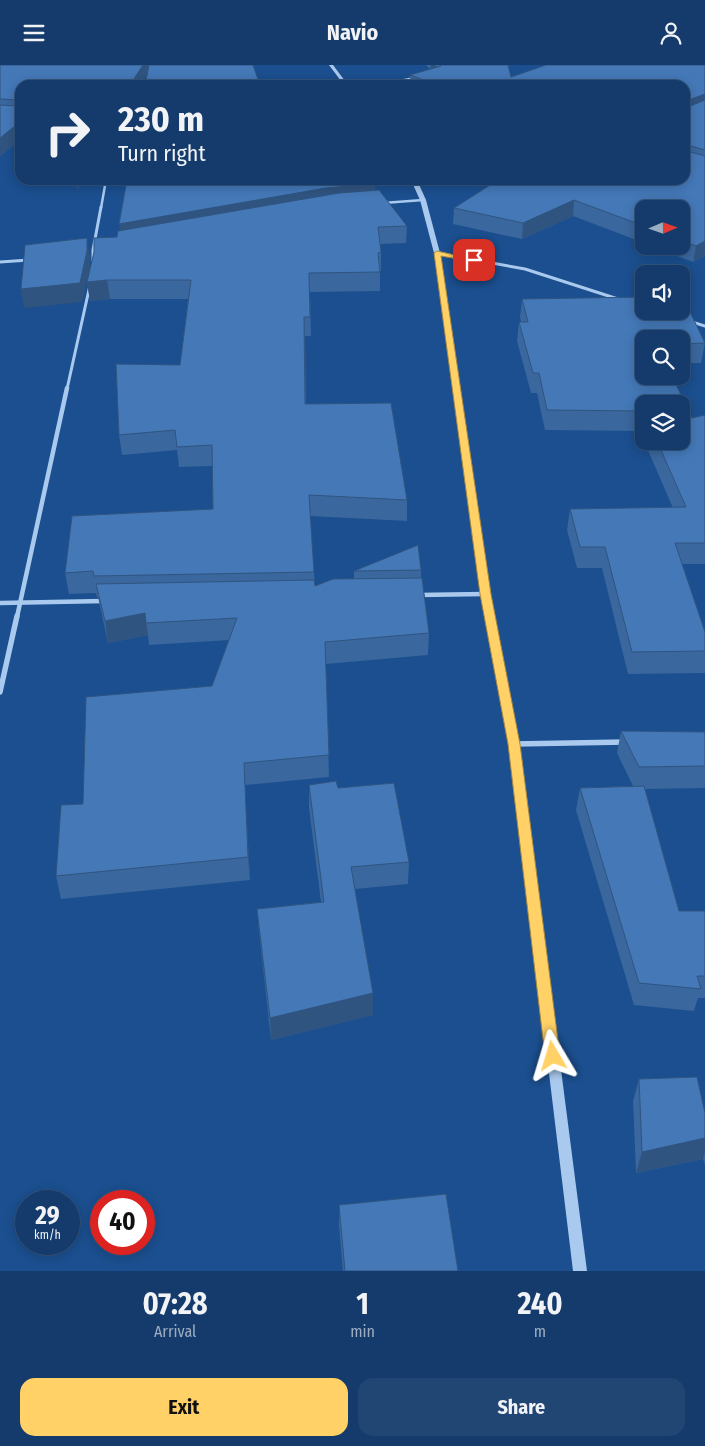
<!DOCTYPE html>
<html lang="en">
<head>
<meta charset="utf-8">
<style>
	:root { --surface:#143b6b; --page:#214673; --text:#f1f3f6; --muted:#9dadc1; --line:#33557e; --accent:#ffd166 }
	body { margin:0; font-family:"Fira Sans Condensed",sans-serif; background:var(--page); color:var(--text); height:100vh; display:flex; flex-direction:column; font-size:19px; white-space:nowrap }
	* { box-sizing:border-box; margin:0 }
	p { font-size:16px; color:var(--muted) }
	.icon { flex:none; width:28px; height:28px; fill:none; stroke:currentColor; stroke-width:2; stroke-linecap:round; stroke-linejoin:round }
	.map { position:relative; height:1206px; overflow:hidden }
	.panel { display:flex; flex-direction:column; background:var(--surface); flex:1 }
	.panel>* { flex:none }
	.banner { position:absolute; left:15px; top:15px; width:675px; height:105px; border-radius:15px; box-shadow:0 2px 12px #0003,0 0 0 1px var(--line); background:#143b6b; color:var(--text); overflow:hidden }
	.needle { width:32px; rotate:88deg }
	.fabs { position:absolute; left:635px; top:135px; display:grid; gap:10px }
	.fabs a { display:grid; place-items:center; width:55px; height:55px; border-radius:10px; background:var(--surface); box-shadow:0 2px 12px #0003,0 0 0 1px var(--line); font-size:25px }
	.speed { position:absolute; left:15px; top:1125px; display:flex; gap:10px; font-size:25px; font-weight:700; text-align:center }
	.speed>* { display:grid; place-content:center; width:65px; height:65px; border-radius:50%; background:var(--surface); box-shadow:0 2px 12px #0003,0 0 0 1px var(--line); line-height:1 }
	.speed small { font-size:12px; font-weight:400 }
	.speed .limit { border:8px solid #d22; background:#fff; color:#111 }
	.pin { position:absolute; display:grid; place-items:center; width:42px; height:42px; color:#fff; margin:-21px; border-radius:10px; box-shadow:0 2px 8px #0006 }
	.me { position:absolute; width:55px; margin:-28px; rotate:353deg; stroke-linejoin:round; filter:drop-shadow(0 0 4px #0008) }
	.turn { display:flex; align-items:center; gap:18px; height:105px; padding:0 20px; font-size:22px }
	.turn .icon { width:65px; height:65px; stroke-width:2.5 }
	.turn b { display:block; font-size:35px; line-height:42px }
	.eta { display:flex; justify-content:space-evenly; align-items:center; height:85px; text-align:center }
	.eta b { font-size:30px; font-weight:700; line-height:35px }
	.primary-button { display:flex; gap:10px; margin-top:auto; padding:10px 20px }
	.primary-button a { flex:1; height:58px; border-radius:15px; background:var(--accent); color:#111; font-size:20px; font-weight:700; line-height:58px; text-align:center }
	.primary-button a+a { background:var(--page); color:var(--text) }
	header { display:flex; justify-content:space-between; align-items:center; height:65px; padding:0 20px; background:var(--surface); font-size:22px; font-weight:700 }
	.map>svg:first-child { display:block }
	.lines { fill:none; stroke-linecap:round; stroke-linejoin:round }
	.minor-far3 { stroke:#a9c9ee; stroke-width:2.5 }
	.minor-far2 { stroke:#a9c9ee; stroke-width:3 }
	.minor-far1 { stroke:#a9c9ee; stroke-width:4.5 }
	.minor { stroke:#a9c9ee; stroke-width:5.5 }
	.tertiary { fill:#a9c9ee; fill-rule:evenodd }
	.wall { fill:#3a679d }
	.shaded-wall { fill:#305480 }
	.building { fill:#4478b7; stroke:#305480 }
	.route { fill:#ffd166; stroke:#a68842 }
</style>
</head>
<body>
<header><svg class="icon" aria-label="menu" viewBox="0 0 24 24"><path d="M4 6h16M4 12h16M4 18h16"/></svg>Navio<svg class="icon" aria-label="person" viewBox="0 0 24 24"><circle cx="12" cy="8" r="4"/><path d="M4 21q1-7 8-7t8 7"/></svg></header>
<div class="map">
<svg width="705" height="1206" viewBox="0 0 705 1206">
	<rect width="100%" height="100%" fill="#1b4f8f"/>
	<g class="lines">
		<g class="minor-far3">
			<path d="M379,20L415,13"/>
			<path d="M383,138L423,135"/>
			<path d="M101,143L106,115"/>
		</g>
		<g class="minor-far2">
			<path d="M437,188L525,204L618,234"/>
			<path d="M0,197L29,195"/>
			<path d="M93,197V185L101,142"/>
			<path d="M689,256L705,261"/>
			<path d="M67,324L90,220"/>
		</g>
		<g class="minor-far1">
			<path d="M418,530L485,529"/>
			<path d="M0,538L105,536"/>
			<path d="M17,552L67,323"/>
		</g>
		<g class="minor">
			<path d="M0,627L17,551"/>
			<path d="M514,679L626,677"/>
		</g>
		<g class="tertiary">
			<path d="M329,0H333L348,20H344Z"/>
			<path d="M411,115H417L426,135L440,188L489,529L519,679L587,1206H573L509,679L481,529L434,188L420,135Z"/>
		</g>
	</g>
	<g class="wall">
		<path d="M0,0L147,11L20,20V75L0,91Z"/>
		<path d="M426,0H508L511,12L705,0V191L693,197L651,181H681V144H644V178L573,151L522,174L453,159L454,143L685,20H410V10L430,4Z"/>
		<path d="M375,119V125L407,161L406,178L380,179L381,187V206H380V226L310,227L311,271H305L306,339L407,435V456L310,451L315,521L354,514V506L421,505V513L429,568L428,590L326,599L329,712L245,720L250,815L61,834L56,811L83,739L212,621L229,575L149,580L148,570L108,578L98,532H97L96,528L69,529L65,508L213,444L212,401L179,402L177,385L122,390L119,370L180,300L188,234H110L90,236L87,217L120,166Z"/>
		<path d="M522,234L666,248L705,278L701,298H681V274H644L692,353L705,350V499H682L705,567V608L628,609L602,503H577L567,465L570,444L673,443L644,376H681L644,339V375L640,366L545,365L537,328H531L517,276L519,257H521L520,252Z"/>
		<path d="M621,666L705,667V723L645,724L679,846H705V933H698L694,946L634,940L576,745L580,723L633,721L617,688Z"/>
		<path d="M309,720L338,723L409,797L408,819L355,824L373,950L271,975L259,867L257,844L321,837L309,743Z"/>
		<path d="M639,1014L705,1048V1100L703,1094L636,1108L633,1036Z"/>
		<path d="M339,1140L458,1206H343L339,1161Z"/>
	</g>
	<g class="shaded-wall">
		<path d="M143,0H152V2L141,20H130Z"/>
		<path d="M431,0H436V3L430,4Z"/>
		<path d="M705,29V38L685,50L686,36Z"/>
		<path d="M20,57V75L0,91V73Z"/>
		<path d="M75,115H83L77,125Z"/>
		<path d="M375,119L374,136L121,176L119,159L326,123Z"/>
		<path d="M574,135L573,151L522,174L523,158Z"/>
		<path d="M87,173L90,191V204L82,237L24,243L21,224Z"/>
		<path d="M705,176V191L693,197L696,181Z"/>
		<path d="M107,215L110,234L90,236L87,217Z"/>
		<path d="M145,548L148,570L108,578L105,556Z"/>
		<path d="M244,698L245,720L250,815L248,792Z"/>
		<path d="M373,928V950L271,975L270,953Z"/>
		<path d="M705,1073V1087L703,1094L636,1108L642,1087Z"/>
	</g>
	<g class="building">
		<path d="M0,0H143L130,20H20V37L18,35L0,34Z"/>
		<path d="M149,0H253L260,20H145Z"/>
		<path d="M440,0H508L511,12L546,0H705V29L686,36L685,39V20H437L410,10L441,1Z"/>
		<path d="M705,35V85L688,80L685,82V40L688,42Z"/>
		<path d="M20,38V57L0,73V40L18,41Z"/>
		<path d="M685,84L687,86L705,91V176L696,181L681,175V144H644V161L574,135L523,158L454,143L498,115H685Z"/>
		<path d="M127,115H372L375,119L326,123L119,159Z"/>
		<path d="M379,125L407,161L378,162L381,187L378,188L380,207L309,208L310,252H304L305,339L391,338L407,435L309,430L314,507L94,511L93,506L65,508L72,451L213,444L212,380L177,382L175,365L119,370L116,299L180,300L191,215H107L87,217L94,187V173L117,172L118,166L339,128Z"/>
		<path d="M87,173V186L80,218L21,224L25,180Z"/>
		<path d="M644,232V246H665L666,248L690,247L705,278L681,279V274H644V311H672L692,353L705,350V478H675L705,567V586L632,587L605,482H580L570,444L686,442L657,376H681V339H644V347L643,346L547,345L539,308H533L519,257H528L522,234Z"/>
		<path d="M418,480L421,505L354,506Z"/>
		<path d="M422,513L429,568L325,577L329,690L244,698L248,792L56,811L61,740L83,739L86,632L212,621L237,553L146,558L145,548L105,556L96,519L314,515L315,521L333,514Z"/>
		<path d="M621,666L705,667V701L639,702Z"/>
		<path d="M336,716L338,723L394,718L409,797L351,802L373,928L270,953L257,844L324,837L309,720Z"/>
		<path d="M644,721L679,846H705V911H697L701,924L639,918L580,723Z"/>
		<path d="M697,1012L705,1048V1073L642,1087L639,1014Z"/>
		<path d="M446,1129L458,1206H345L339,1140Z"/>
	</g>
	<path class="route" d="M437,186L477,195L474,197L441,191L491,529L520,679L560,991L558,996L553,998L547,996L545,991L508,679L480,529L434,188Z"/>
</svg>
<div class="fabs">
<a><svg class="needle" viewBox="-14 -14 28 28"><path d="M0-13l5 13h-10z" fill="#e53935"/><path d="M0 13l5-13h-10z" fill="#9dadc1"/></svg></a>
<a><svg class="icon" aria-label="sound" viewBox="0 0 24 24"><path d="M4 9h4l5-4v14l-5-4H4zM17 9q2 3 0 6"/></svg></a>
<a><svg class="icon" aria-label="search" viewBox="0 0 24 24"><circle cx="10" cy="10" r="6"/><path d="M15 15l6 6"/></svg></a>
<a><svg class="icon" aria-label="layers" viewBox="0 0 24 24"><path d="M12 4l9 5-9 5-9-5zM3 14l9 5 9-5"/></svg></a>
</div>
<div class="speed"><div>29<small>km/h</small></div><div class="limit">40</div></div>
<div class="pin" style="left:474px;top:195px;background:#d93025"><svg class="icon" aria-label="arrive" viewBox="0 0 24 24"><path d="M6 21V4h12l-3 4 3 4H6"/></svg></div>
<svg class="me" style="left:553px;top:991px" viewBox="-20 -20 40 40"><path d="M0-17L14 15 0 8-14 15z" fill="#ffd166" stroke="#fff" stroke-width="4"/></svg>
<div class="banner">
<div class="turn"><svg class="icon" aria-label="right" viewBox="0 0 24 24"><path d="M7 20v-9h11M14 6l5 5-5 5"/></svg><div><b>230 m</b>Turn right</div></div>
</div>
</div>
<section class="panel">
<div class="eta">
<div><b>07:28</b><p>Arrival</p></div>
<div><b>1</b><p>min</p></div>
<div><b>240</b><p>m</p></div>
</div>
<div class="primary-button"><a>Exit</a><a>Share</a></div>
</section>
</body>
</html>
